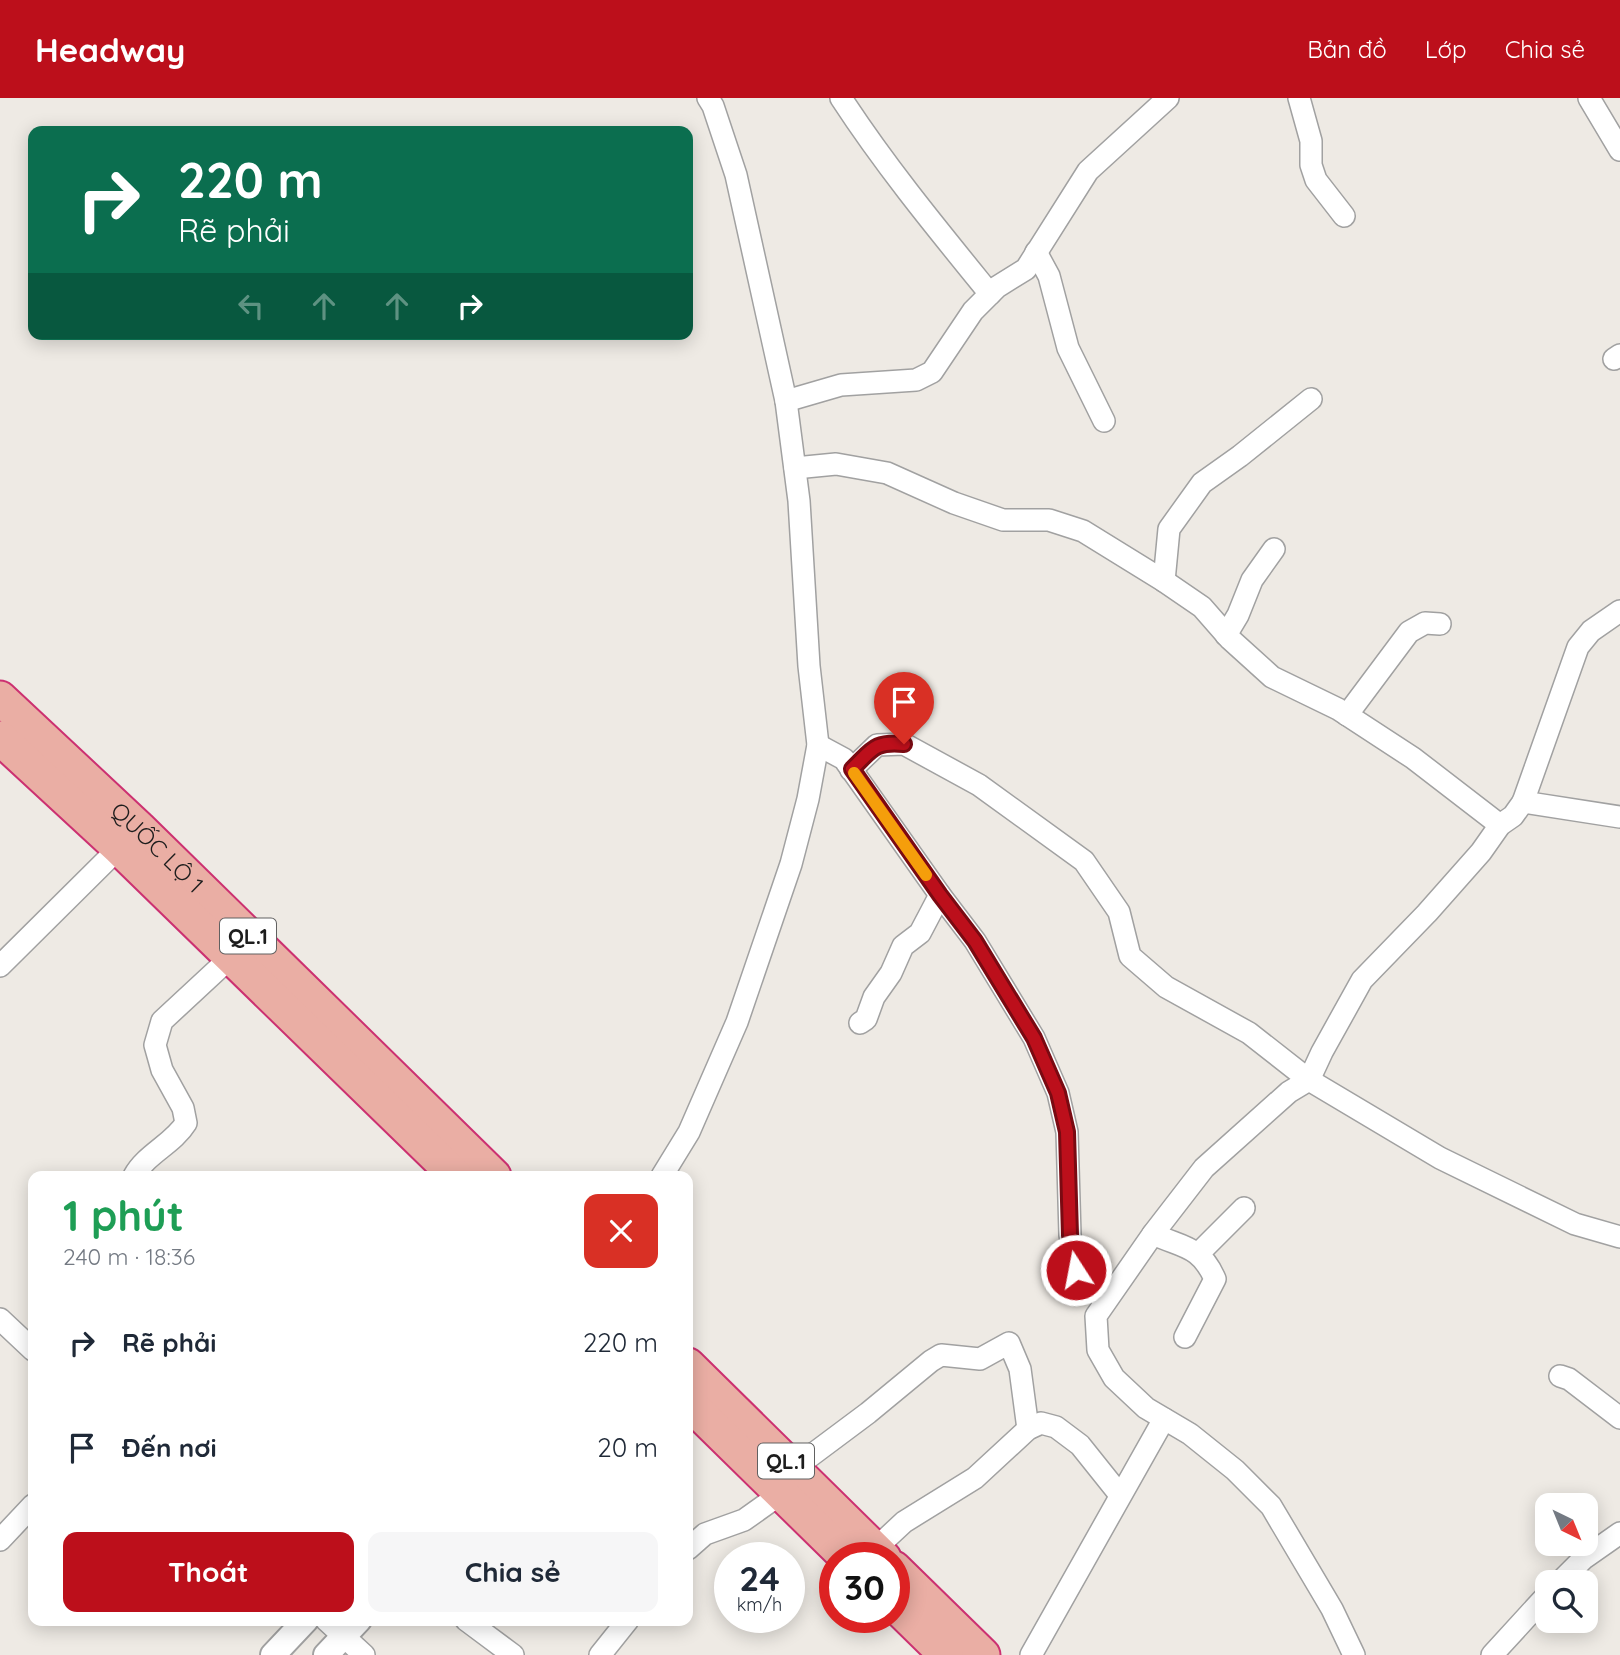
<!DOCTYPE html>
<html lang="vi">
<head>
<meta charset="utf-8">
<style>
	:root { --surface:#fff; --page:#f6f6f7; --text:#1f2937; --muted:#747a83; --accent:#bc0f1b }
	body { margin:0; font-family:Quicksand,sans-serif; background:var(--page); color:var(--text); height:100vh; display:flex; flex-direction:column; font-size:26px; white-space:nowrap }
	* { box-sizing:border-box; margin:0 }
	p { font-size:23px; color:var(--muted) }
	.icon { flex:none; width:38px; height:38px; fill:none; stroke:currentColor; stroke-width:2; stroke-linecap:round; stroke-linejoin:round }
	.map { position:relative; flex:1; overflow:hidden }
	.details { position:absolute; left:28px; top:1073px; width:665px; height:455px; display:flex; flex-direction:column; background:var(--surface); border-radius:14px; box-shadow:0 4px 18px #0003 }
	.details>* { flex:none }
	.guide { position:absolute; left:28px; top:28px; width:665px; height:214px; border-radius:14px; box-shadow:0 4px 18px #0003; background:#0b6e4f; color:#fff; overflow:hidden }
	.needle { width:46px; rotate:137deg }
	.buttons { position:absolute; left:1535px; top:1395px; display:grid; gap:14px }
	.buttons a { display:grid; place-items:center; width:63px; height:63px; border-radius:14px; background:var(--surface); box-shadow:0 4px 18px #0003; font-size:35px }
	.speed { position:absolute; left:714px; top:1444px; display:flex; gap:14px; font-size:35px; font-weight:700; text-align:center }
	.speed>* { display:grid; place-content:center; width:91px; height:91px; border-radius:50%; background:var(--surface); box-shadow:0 4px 18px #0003; line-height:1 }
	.speed small { font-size:18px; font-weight:400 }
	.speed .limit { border:10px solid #d22; background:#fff; color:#111 }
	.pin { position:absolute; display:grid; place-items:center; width:60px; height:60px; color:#fff; margin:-72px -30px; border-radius:50% 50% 50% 0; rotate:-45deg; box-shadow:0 0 7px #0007 }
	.pin .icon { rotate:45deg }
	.me { position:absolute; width:77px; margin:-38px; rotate:349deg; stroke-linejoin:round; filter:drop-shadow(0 0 5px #0008) }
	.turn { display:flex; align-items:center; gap:24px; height:147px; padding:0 35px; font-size:32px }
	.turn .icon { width:91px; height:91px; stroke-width:2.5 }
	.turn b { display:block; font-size:49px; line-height:60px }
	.lanes { display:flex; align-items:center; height:66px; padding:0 35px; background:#0003; justify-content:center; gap:35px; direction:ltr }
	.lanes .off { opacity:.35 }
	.round { display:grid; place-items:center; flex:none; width:74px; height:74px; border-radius:14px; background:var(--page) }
	.overview { display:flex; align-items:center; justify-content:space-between; height:119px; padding:0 35px }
	h1 { font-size:42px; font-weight:800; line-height:52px; color:#1e9e55 }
	.action { display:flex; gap:14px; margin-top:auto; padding:14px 35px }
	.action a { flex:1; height:80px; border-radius:14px; background:var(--accent); color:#fff; font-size:28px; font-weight:800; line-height:80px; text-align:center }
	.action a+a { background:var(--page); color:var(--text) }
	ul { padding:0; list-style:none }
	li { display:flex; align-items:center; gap:21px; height:105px; padding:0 35px }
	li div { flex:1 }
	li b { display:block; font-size:26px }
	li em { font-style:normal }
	header { display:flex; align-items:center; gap:42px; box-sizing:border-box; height:98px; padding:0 35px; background:var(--accent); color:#fff }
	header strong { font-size:33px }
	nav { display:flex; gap:38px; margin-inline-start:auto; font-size:24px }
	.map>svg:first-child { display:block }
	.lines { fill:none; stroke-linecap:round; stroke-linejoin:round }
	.minor-casing { stroke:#a1a1a1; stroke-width:24 }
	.tertiary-casing { stroke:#a1a1a1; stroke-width:28 }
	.trunk-casing { stroke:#cc3171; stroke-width:37 }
	.minor { stroke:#fff; stroke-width:21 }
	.tertiary { stroke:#fff; stroke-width:24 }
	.trunk { stroke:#eaaea4; stroke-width:33 }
	.route-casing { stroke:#7a0a12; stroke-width:18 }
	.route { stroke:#bc0f1b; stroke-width:12 }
	.slow { stroke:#f59e0b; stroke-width:12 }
	.labels { text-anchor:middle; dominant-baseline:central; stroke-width:5; stroke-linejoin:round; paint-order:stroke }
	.shield { fill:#fff; stroke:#616161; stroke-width:2 }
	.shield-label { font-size:21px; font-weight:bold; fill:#1d1d1d }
	.street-label { font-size:23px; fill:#1d1d1d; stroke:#fff }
</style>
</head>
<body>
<header>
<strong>Headway</strong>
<nav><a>Bản đồ</a><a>Lớp</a><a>Chia sẻ</a></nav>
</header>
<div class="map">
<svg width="1620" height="1557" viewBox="0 0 1620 1557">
	<rect width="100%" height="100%" fill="#eeeae4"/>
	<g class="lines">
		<g class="minor-casing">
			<g id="minor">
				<path d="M841,0C886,69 938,132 990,196"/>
				<path d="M1299,0L1311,43V67L1316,82L1344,118"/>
				<path d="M1589,0L1620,52"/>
				<path d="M1036,154L1049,178L1068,250L1104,323"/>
				<path d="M1614,261L1620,257"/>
				<path d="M786,303L841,287L916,282L932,274L973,213L997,189L1026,171L1088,73L1168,0"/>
				<path d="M795,370L836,366L887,375L954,405L1003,422H1049L1083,433L1164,483L1202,509L1230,541L1272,579L1338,611L1413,660L1500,727"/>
				<path d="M1164,483L1169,431L1202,385L1240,358L1311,301"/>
				<path d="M1226,537L1238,517L1252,482L1274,451"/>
				<path d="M1347,617L1409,534L1425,525L1440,526"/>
				<path d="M818,647L844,661L940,797L975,843L1034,940L1058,995L1067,1034L1070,1137L1076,1172L1105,1203"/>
				<path d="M851,672L877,647L904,646L979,687L1084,763L1119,814L1130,858L1166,889L1249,935L1309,982L1440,1060L1575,1126L1620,1139"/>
				<path d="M1523,704L1620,719"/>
				<path d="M0,868L127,742"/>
				<path d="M860,925L866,921L874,899L891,875L903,848L920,835L940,797"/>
				<path d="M134,1078C146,1056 173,1046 186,1025L183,1010L162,972L155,947L162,923L231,859"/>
				<path d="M662,1078L689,1034L737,924L791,766L808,701L818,647L809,568L799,403L786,303L736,77L713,8L708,0"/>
				<path d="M1153,1136C1183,1150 1200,1147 1215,1181L1185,1239"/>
				<path d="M1199,1155L1244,1110"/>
				<path d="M0,1221L33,1252"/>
				<path d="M1560,1278L1569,1281L1620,1320"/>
				<path d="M793,1371L868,1315L931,1263L941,1257L980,1261L1009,1245L1020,1271L1028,1331"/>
				<path d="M0,1442L33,1407"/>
				<path d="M688,1451L705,1436L744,1422L782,1395"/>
				<path d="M875,1451L904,1424L975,1380L1028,1331L1041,1325L1056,1329L1080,1347L1120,1397"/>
				<path d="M1560,1484L1583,1461L1620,1435"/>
				<path d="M326,1522L364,1557"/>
				<path d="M466,1522L513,1557"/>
				<path d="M600,1557L628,1522"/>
				<path d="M1031,1557L1164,1321"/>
				<path d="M1354,1557L1332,1511L1271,1408L1235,1372L1190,1336L1146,1310L1114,1280L1098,1252L1096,1218L1153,1136L1204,1070L1289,994L1309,982L1322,954L1362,882L1427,815L1481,754L1500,727L1513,718L1523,704L1578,549L1591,533L1620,513"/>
				<path d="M1492,1557L1547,1497"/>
			</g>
		</g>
		<g class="tertiary-casing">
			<g id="tertiary">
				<path d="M273,1557L306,1522"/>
				<path d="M326,1557L359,1522"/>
			</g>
		</g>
		<g class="trunk-casing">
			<g id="trunk">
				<path id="s1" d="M0,600L139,730L494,1078"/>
				<path d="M0,640L119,750L456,1078"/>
				<path d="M688,1267L884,1460"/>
				<path d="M688,1304L847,1460"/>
				<path d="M894,1470L983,1557"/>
				<path d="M894,1506L946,1557"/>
			</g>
		</g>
		<use href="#minor" class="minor"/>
		<use href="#tertiary" class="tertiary"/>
		<use href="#trunk" class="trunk"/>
	</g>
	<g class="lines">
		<g class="route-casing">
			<path id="route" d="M904,646C874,643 872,652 852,671L940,797L975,843L1034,940L1058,995L1067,1034L1070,1137L1076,1172"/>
		</g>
		<use href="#route" class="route"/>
		<path class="slow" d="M854,675L926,777"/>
	</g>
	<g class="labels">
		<g class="shield">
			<rect x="220" y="820.5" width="56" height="35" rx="5"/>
			<rect x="758" y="1345.5" width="56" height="35" rx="5"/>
		</g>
		<g class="shield-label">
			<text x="248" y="838">QL.1</text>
			<text x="786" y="1363">QL.1</text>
		</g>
		<g class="street-label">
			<text stroke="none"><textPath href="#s1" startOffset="217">QUỐC LỘ 1</textPath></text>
		</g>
	</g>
</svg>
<div class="buttons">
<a><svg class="needle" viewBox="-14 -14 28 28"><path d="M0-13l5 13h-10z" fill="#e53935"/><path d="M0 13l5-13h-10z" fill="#747a83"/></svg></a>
<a><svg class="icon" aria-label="search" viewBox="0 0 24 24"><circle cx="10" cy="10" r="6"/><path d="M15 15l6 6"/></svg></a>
</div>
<div class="speed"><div>24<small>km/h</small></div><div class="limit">30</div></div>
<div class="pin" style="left:904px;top:646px;background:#d93025"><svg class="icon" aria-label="arrive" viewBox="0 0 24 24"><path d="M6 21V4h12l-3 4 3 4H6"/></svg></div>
<svg class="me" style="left:1076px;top:1172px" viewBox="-20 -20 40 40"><circle r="17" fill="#bc0f1b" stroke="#fff" stroke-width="3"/><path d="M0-11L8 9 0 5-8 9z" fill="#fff"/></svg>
<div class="guide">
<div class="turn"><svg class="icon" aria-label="right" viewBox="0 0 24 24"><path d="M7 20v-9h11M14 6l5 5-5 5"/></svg><div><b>220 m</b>Rẽ phải</div></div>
<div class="lanes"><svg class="icon off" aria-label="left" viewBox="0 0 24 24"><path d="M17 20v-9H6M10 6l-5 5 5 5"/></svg><svg class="icon off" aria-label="ahead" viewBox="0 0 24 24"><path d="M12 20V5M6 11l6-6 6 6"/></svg><svg class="icon off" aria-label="ahead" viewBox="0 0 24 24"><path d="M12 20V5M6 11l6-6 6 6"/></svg><svg class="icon" aria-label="right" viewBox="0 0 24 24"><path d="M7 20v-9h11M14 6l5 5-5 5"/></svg></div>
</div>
<section class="details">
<div class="overview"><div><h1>1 phút</h1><p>240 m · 18:36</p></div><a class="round" style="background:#d93025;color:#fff"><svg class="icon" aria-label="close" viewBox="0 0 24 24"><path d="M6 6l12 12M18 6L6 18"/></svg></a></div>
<ul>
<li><svg class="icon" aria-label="right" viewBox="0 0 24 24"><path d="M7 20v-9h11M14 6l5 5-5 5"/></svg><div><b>Rẽ phải</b></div><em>220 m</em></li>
<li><svg class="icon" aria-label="arrive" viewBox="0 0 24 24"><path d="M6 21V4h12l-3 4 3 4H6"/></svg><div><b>Đến nơi</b></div><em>20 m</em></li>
</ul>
<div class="action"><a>Thoát</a><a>Chia sẻ</a></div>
</section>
</div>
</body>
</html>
